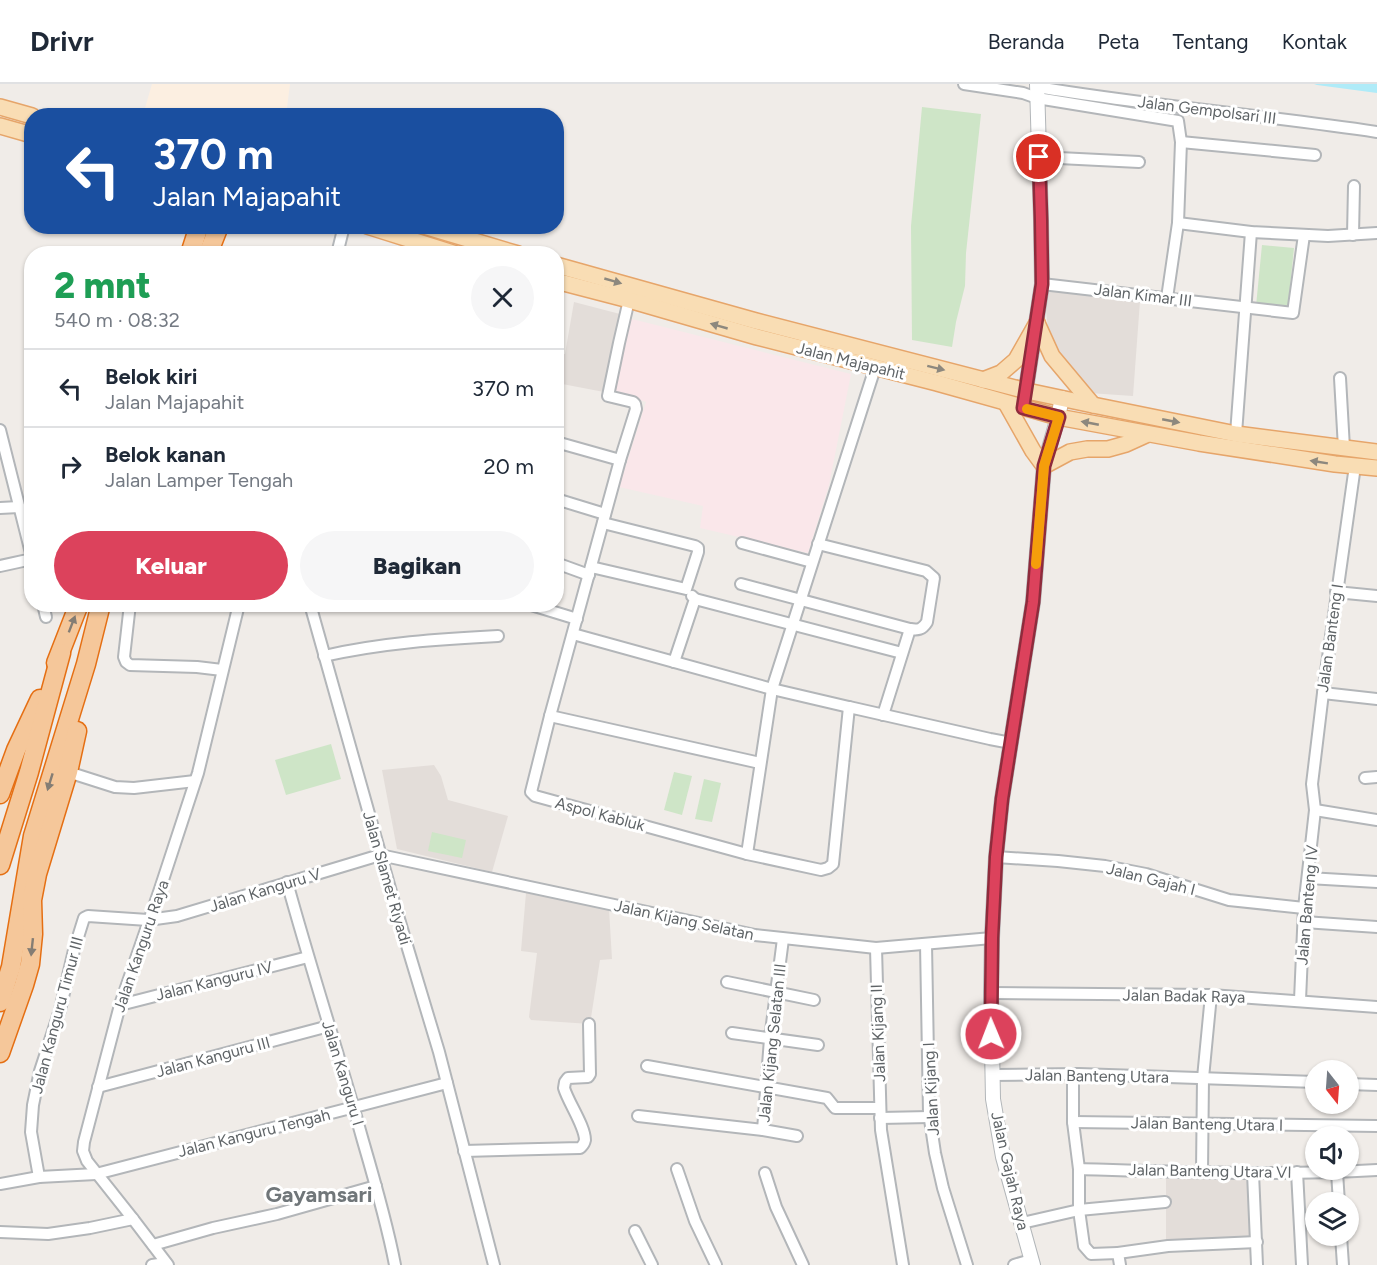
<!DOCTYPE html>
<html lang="id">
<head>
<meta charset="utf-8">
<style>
	:root { --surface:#fff; --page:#f6f6f7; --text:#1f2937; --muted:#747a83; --line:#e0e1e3; --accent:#dc425c }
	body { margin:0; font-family:Figtree,sans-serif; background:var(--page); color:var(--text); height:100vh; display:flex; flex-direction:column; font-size:22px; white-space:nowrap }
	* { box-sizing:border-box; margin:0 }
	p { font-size:20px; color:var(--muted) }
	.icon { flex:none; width:33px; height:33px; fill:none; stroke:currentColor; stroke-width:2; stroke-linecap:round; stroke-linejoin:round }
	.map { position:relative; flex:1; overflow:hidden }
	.sheet { position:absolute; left:24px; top:162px; width:540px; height:366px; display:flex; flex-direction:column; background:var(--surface); border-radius:24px; box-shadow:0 2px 4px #0004 }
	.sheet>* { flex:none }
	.top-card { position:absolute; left:24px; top:24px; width:540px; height:126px; border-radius:24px; box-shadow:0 2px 4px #0004; background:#1a4fa0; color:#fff; overflow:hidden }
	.needle { width:39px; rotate:163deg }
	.fabs { position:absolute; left:1305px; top:976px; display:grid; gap:12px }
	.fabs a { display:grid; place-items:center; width:54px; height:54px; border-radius:50%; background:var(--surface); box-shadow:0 2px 4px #0004; font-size:30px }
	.pin { position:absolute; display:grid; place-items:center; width:51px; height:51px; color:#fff; margin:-26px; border:3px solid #fff; border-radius:50%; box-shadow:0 2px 6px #0007 }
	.me { position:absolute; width:66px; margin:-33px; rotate:359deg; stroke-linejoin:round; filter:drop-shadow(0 0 4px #0008) }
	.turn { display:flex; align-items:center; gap:21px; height:126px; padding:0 30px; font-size:27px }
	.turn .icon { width:78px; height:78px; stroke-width:2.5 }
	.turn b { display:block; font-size:42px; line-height:51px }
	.round { display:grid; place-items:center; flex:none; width:63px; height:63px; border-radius:32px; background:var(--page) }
	.summary { display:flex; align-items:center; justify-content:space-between; height:102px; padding:0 30px }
	h1 { font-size:36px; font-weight:800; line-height:45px; color:#1e9e55 }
	.cta { display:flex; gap:12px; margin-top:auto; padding:12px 30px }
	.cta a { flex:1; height:69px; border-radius:36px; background:var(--accent); color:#fff; font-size:24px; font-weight:800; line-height:69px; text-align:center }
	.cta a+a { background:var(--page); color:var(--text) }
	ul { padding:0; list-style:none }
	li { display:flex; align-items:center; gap:18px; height:78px; padding:0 30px; border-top:2px solid var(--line) }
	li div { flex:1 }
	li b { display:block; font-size:22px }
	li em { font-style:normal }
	header { display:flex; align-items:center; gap:36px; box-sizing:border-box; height:84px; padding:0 30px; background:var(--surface); border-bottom:2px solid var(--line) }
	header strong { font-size:28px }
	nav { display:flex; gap:33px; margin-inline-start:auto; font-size:21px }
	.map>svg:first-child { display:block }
	.commercial { fill:#fcefe1 }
	.education { fill:#e3ddd9 }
	.medical { fill:#fae7ea }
	.green { fill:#cee5c7 }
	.water { fill:#afebf8 }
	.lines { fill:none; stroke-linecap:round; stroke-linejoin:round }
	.street-casing { stroke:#b3b6b9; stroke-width:14 }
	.secondary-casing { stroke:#b2b6b9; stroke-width:16 }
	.primary-casing { stroke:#e6a56a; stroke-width:18 }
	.highway-casing { stroke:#e56f13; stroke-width:21 }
	.street { stroke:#fff; stroke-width:10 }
	.secondary { stroke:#fff; stroke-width:14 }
	.primary { stroke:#f9ddb4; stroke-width:15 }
	.highway { stroke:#f5c79a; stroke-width:18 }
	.oneway { fill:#8d887e }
	.oneway2 { fill:#847d74 }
	.route-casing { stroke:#8f2b3c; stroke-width:15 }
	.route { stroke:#dc425c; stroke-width:10 }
	.slow { stroke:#f59e0b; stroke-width:10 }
	.labels { text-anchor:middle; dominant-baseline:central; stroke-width:6; stroke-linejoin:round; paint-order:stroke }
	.street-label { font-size:16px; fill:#5f6467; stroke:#fff }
	.district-label { font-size:22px; font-weight:bold; fill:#707679; stroke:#fff }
</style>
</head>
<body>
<header>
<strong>Drivr</strong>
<nav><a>Beranda</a><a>Peta</a><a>Tentang</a><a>Kontak</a></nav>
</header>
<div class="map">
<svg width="1377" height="1181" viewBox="0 0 1377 1181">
	<rect width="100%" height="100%" fill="#f0ece8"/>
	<path class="commercial" d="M152,0H290L286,31H143Z"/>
	<g class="education">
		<path d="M1046,202L1140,217L1133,312L1089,309L1049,255L1045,217Z"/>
		<path d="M574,218L620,230L604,308L557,299L556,270H565Z"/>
		<path d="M434,681L441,692L448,716L508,732L492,788L397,765L382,686Z"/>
		<path d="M526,809L609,825L612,875L600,876L590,940L531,936L529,933L537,869L521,867Z"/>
		<path d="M1166,1092L1249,1093L1254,1156L1166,1158Z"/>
	</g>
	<path class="medical" d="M628,234L851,290L829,401L808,469L700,444L703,422L619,403L646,318L610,306Z"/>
	<g class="green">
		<path d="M922,23L981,30L966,169L965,202L956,238L952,263L912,256L911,142Z"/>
		<path d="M1262,161L1294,164L1288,224L1256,222Z"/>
		<path d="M331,660L341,695L286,711L275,676Z"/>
		<path d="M674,688L692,692L682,731L664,726Z"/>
		<path d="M704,695L721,699L712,738L695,735Z"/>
		<path d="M432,748L466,756L462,774L428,767Z"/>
	</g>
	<path class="water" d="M1314,0H1377V9L1317,1Z"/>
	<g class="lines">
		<g class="street-casing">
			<g id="street">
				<path d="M964,0L1023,9L1037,14L1178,37L1181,58L1178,139L1167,214"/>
				<path d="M1037,3C1150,22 1264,31 1377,48"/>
				<path d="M1181,58L1315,71"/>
				<path d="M1039,73L1139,78"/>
				<path d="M1178,139L1251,148L1328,152L1377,149"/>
				<path d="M1353,151L1354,102"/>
				<path d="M337,170L344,142"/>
				<path d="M1042,200L1293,229L1304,151"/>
				<path d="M629,216L619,259L608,312L633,318L635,320L636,325L620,376L550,632L531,708L535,712L747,770L821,786L828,784L833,780L849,623L990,655L1011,659"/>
				<path d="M1340,294L1344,364"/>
				<path d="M0,346L32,473"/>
				<path d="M1236,350L1251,148"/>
				<path d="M556,358L620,376"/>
				<path d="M556,415L605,430"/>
				<path d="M0,424L19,423"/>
				<path d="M742,459L812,478"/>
				<path d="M818,460L926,487L934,494L927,538C922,546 918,546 910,545L883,631"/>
				<path d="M556,479L589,491"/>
				<path d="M0,482L32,475"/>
				<path d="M591,483L686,505L698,468V464L695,462L603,439"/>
				<path d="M741,500L910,545"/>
				<path d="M1336,508L1377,512"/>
				<path d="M695,515L902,569"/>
				<path d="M43,520L46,533"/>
				<path d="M130,520L124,573L126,578L130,581L197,583L222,586"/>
				<path d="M310,520L393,815L439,968L494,1181"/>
				<path d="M528,520L577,535"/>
				<path d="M573,550L772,605L849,623"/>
				<path d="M324,572C381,559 439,555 498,552"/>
				<path d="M674,578L695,515L692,512"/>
				<path d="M1323,609L1377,615"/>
				<path d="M550,632L760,679"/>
				<path d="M68,688L115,703L134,704L195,697"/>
				<path d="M1365,694L1377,693"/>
				<path d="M1315,726L1377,736"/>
				<path d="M747,770L772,605L875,284"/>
				<path d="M996,773L1058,777L1105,782L1146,790L1229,816L1304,824"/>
				<path d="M1308,794L1377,798"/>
				<path d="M287,798C311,885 339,971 363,1057C375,1098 387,1139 395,1181"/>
				<path d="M1304,838L1377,843"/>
				<path d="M926,860L929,1029L935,1069L943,1104L967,1181"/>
				<path d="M876,864L881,1046L903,1181"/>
				<path d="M727,898L814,916"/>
				<path d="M991,909L1211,911L1377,923"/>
				<path d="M1300,916L1304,824L1315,726L1312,700L1323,609L1355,382"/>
				<path d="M120,921L308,873"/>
				<path d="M732,949L818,961"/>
				<path d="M647,982L827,1014L835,1024H880"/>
				<path d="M1073,990V1038L1079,1085V1126L1084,1162L1091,1170L1118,1169L1120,1181"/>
				<path d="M992,991L1079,990L1316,998"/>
				<path d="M1348,1000L1377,1001"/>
				<path d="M98,1003L329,942"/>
				<path d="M638,1032L763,1046L770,955L783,855"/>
				<path d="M880,1034L930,1033"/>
				<path d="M1073,1038L1377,1042"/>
				<path d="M763,1046L797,1052"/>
				<path d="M464,1067L580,1064C583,1061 584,1061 585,1056C585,1042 568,1018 564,1004L565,998L568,994L588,993L590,990L589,940"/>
				<path d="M677,1085L695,1137L716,1181"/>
				<path d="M1079,1085C1178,1088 1278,1092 1377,1086"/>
				<path d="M1202,1087L1203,994L1211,911"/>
				<path d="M1297,1088L1302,1181"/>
				<path d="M1337,1088L1339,1119"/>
				<path d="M765,1089L776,1123L803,1181"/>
				<path d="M1253,1089L1257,1181"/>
				<path d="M39,1093L31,1048L33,1021L40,987L60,926L74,866L84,834L88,832L148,836L177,832L380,771L755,851L876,864L992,854"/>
				<path d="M0,1100L39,1093L96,1090L447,999"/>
				<path d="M1022,1139L1079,1126L1165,1118"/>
				<path d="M635,1147L652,1181"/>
				<path d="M0,1148L48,1150L90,1144L133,1135"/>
				<path d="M1341,1152L1343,1181"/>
				<path d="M153,1161L213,1144L277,1130L376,1102"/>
				<path d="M1118,1169L1168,1162L1257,1158"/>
				<path d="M152,1181L166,1179"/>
				<path d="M168,1181L133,1135L87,1077L83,1067L84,1058L120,921L160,805L198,689L239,520"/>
				<path d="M1014,1181L1031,1176"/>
			</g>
		</g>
		<g class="secondary-casing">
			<g id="secondary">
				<path d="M1024,318L1042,200L1041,136L1037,0"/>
				<path d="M1033,1181L1003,1073L993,1015L991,909L992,854L996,773L1002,715L1033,518L1044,382L1058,333L1062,314"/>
			</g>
		</g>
		<g class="primary-casing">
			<g id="primary">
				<path d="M0,23L32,32"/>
				<path d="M0,42L32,51"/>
				<path d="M367,142L456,170"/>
				<path d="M424,142L518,170"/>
				<path d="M556,181L756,237L1027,307L1093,321L1236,350L1377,368"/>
				<path d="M556,197L629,216L757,253L937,299L1058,333L1199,359L1335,380L1377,384"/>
				<path d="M1037,239L1052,272L1093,321"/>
				<path d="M983,296L1001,289L1016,276L1037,239"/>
				<path d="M1006,319L1033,367L1044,382L1070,368L1087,365H1108L1126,360L1148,350"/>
			</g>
		</g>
		<g class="highway-casing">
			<g id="highway">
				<path d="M190,170L199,142"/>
				<path d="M208,170L219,142"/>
				<path d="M56,579L79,520"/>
				<path d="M0,710L16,666L40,615"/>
				<path d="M0,781L29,688L61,569"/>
				<path d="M0,918L11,883L33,752L86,580L101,520"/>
				<path d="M0,969L24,901L30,880L33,850L32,816L37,790L68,688L77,647"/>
			</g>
		</g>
		<use href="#street" class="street"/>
		<use href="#secondary" class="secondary"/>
		<use href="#primary" class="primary"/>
		<use href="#highway" class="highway"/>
	</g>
	<defs><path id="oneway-solid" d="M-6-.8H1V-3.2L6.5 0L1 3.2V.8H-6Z" transform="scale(1.5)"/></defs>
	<g class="oneway">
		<use href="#oneway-solid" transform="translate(613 197) rotate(16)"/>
		<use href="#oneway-solid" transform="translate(719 242) rotate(-164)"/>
		<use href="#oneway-solid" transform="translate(936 284) rotate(14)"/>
		<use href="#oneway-solid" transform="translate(1171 337) rotate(11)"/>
		<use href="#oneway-solid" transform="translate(1090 339) rotate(-169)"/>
		<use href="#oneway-solid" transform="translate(1319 378) rotate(-171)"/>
	</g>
	<g class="oneway2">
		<use href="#oneway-solid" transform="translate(72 540) rotate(-69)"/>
		<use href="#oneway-solid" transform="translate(50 698) rotate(107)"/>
		<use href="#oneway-solid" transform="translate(32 863) rotate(96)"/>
	</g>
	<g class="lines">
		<g class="route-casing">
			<path id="route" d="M991,950L992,854L996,773L1002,715L1033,518L1044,382L1059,333L1023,324L1042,200L1041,136L1039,73"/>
		</g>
		<use href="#route" class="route"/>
		<path class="slow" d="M1027,325L1059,333L1044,382L1036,480"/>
	</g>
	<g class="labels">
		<g class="street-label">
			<text transform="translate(1207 26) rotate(7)">Jalan Gempolsari III</text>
			<text transform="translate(1143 211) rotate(7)">Jalan Kimar III</text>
			<text transform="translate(851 277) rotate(14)">Jalan Majapahit</text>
			<text transform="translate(1330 554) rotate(-82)">Jalan Banteng I</text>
			<text transform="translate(600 730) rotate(15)">Aspol Kabluk</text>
			<text transform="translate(387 794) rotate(74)">Jalan Slamet Riyadi</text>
			<text transform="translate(1151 795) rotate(14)">Jalan Gajah I</text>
			<text transform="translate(265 806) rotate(-17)">Jalan Kanguru V</text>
			<text transform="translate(1307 821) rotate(-85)">Jalan Banteng IV</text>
			<text transform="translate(684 836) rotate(12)">Jalan Kijang Selatan</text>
			<text transform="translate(141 862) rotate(-71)">Jalan Kanguru Raya</text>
			<text transform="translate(214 897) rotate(-14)">Jalan Kanguru IV</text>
			<text transform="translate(1184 912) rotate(1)">Jalan Badak Raya</text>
			<text transform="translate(57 931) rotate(-75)">Jalan Kanguru Timur III</text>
			<text transform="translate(878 949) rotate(-92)">Jalan Kijang II</text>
			<text transform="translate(772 959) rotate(-84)">Jalan Kijang Selatan III</text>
			<text transform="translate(213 973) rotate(-15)">Jalan Kanguru III</text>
			<text transform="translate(343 989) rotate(73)">Jalan Kanguru I</text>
			<text transform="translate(1097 992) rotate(1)">Jalan Banteng Utara</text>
			<text transform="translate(931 1005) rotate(-93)">Jalan Kijang I</text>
			<text transform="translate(1207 1040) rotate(1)">Jalan Banteng Utara I</text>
			<text transform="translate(254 1049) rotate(-14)">Jalan Kanguru Tengah</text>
			<text transform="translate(1010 1087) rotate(77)">Jalan Gajah Raya</text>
			<text transform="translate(1210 1087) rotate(1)">Jalan Banteng Utara VI</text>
		</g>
		<g class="district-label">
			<text x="319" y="1110">Gayamsari</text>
		</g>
	</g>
</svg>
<div class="fabs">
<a><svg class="needle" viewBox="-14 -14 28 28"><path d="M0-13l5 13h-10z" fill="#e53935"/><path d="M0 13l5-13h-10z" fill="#747a83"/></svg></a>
<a><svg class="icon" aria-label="sound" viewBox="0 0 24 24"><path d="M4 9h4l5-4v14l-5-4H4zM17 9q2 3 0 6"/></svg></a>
<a><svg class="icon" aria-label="layers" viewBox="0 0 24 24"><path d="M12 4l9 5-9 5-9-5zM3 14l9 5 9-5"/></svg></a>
</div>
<div class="pin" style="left:1039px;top:73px;background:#d93025"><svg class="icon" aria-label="arrive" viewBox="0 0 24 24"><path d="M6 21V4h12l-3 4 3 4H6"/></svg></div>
<svg class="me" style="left:991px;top:950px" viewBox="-20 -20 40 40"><circle r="17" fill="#dc425c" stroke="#fff" stroke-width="3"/><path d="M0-11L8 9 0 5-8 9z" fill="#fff"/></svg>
<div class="top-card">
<div class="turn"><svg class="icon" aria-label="left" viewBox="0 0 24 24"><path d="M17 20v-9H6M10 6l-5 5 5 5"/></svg><div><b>370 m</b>Jalan Majapahit</div></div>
</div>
<section class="sheet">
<div class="summary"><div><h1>2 mnt</h1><p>540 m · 08:32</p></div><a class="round"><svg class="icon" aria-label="close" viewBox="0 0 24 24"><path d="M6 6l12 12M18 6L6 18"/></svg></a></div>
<ul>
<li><svg class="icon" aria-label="left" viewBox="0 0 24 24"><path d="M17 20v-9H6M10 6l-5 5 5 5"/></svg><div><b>Belok kiri</b><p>Jalan Majapahit</p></div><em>370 m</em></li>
<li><svg class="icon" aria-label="right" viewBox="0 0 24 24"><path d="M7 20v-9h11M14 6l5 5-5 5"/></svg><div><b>Belok kanan</b><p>Jalan Lamper Tengah</p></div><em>20 m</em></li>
</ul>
<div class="cta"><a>Keluar</a><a>Bagikan</a></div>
</section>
</div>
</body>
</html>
